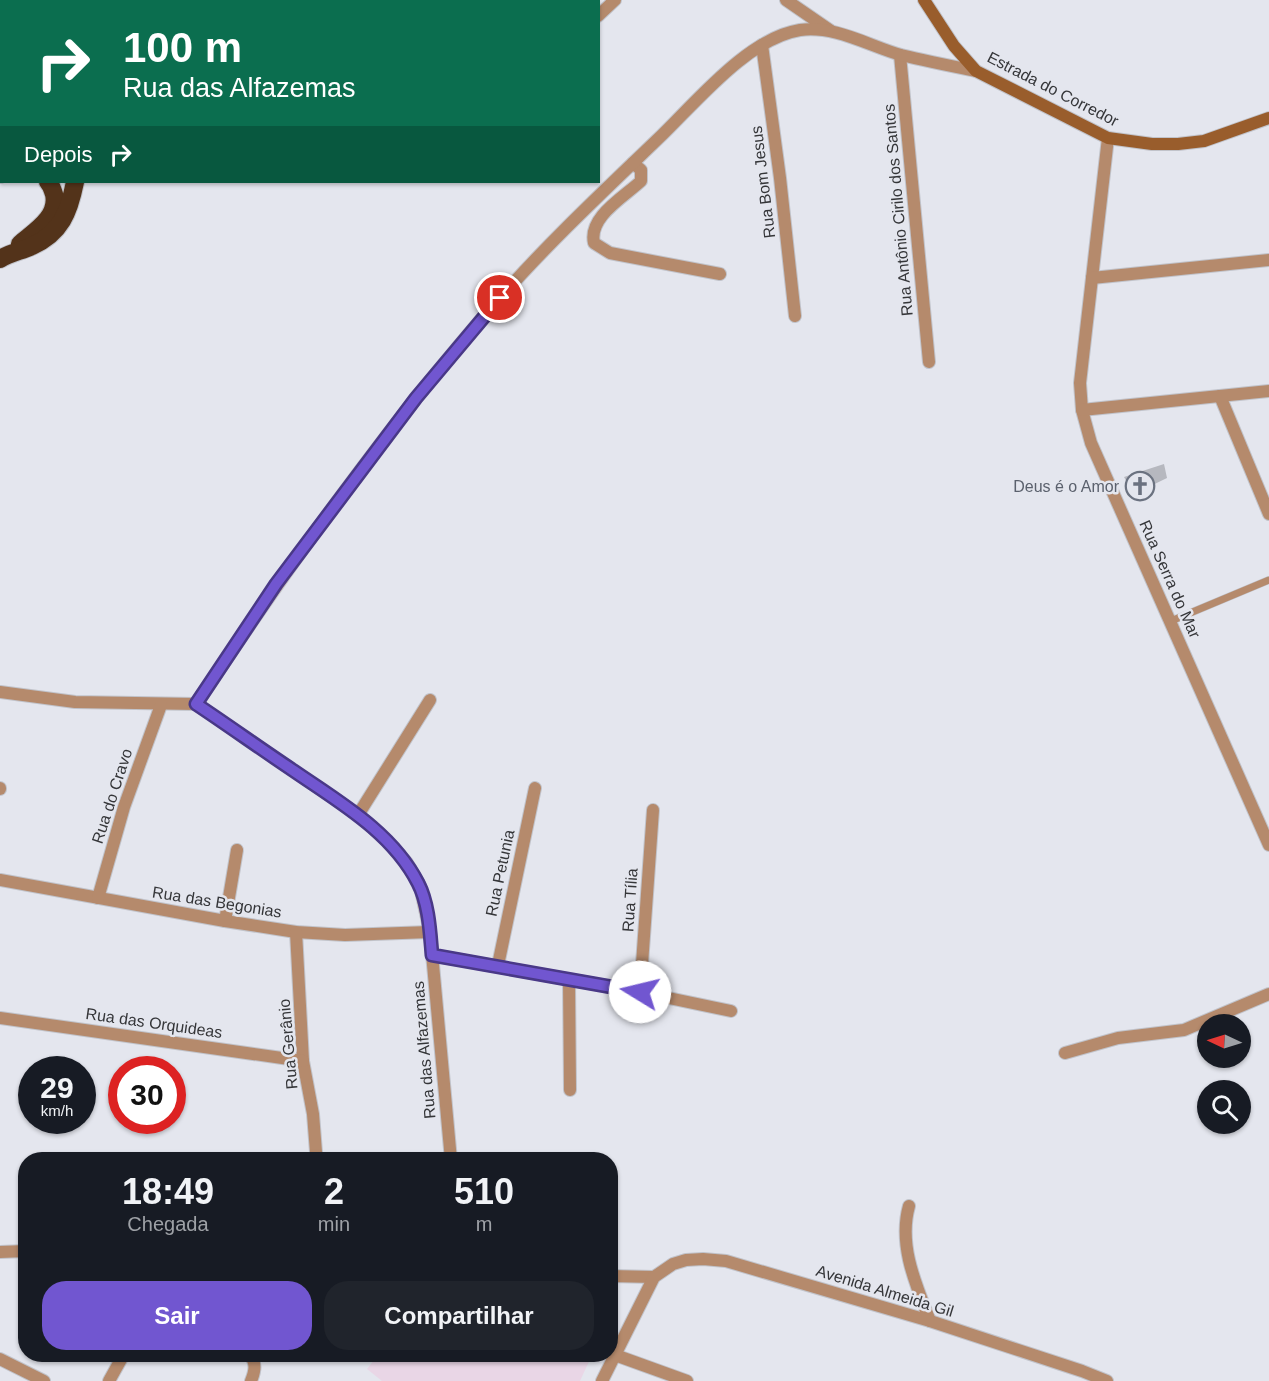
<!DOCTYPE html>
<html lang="pt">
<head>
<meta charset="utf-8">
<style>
	:root { --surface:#171b24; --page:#20242c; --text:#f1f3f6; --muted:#9ea1a6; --accent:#7156d0 }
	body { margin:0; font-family:Arial,sans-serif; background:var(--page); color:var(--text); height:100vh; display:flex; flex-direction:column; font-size:22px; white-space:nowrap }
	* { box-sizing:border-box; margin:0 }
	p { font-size:20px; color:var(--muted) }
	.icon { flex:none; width:33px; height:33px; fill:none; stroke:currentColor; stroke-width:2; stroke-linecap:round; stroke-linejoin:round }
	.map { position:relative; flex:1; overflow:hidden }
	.side { position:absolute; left:18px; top:1152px; width:600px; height:210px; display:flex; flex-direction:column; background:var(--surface); border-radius:24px; box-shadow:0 2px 4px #0004 }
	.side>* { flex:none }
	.top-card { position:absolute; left:0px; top:0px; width:600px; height:183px; box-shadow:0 2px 4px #0004; background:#0b6e4f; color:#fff; overflow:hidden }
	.needle { width:39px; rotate:274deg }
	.fabs { position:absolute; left:1197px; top:1014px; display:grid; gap:12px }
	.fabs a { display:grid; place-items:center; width:54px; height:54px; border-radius:50%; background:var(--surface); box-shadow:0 2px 4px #0004; font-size:30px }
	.speed { position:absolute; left:18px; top:1056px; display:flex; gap:12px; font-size:30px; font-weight:700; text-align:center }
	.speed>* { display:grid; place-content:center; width:78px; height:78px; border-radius:50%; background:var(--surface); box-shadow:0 2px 4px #0004; line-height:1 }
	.speed small { font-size:15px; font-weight:400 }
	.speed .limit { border:9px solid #d22; background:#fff; color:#111 }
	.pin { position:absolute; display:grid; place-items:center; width:51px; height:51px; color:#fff; margin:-26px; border:3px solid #fff; border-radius:50%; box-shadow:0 2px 6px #0007 }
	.me { position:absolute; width:66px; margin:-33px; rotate:279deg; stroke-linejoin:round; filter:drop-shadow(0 0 4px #0008) }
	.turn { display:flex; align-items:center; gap:21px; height:126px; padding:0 24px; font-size:27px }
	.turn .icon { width:78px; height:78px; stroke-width:2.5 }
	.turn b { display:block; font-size:42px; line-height:51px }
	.then { display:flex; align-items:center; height:57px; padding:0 24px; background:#0003; gap:12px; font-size:22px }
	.eta { display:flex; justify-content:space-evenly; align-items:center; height:102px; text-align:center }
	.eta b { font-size:36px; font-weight:800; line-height:42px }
	.primary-button { display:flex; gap:12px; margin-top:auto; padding:12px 24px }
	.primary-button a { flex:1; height:69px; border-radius:24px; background:var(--accent); color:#fff; font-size:24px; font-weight:800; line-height:69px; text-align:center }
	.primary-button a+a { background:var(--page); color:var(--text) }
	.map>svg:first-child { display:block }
	.education { fill:#e9d6e6 }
	.building { fill:#b6b8bf }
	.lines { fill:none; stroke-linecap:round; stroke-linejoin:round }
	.lane-casing { stroke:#c1c3ca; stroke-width:8 }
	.street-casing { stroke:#c1c3ca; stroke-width:14 }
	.secondary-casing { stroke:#c1c3ca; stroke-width:14 }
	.highway-casing { stroke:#c1c3ca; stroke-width:20 }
	.lane { stroke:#b58a6c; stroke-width:7 }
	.street { stroke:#b58a6c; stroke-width:12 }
	.secondary { stroke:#995d2c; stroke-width:12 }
	.highway { stroke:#53331a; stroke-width:18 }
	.route-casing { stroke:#493887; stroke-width:15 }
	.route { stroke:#7156d0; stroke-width:10 }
	.labels { text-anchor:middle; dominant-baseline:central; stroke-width:5; stroke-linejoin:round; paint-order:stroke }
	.street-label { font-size:16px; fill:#353639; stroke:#e4e6ee }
	.worship-label { font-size:16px; fill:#5b616d; stroke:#e4e6ee; text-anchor:end }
</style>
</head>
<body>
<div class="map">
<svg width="1269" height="1381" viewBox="0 0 1269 1381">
	<rect width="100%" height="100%" fill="#e4e6ee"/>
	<path class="education" d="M379,1354H592V1355L580,1381H382L367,1369Z"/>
	<path class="building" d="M1164,464L1167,478L1134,494L1124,477Z"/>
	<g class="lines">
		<g class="lane-casing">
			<path id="lane" d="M1171,621L1269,580"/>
		</g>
		<g class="street-casing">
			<g id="street">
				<path d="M786,0L831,31"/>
				<path d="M598,16L615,0"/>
				<path d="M762,45L780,178L795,316"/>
				<path d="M900,55L929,362"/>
				<path d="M1108,138L1080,383L1082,410L1091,443L1269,845"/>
				<path d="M633,163L641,170V181C624,197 588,217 594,243L610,253L720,274"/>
				<path d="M1092,278L1269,260"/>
				<path d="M1220,396L1269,514"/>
				<path d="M1082,410L1269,391"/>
				<path d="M0,692L75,702L196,704L358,815L386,840L407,863L420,886L430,932L451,1160"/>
				<path d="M196,704C290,564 388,425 499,299C550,241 607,188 662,135C698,100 749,38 800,30C835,25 869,46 901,55C926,61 951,66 976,71"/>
				<path d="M0,789V788"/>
				<path d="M358,815L430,700"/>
				<path d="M0,880L225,921L296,932L345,935L430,932"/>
				<path d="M98,898L124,807L161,705"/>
				<path d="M225,921L237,850"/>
				<path d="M296,932L303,1061L313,1114L316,1152"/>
				<path d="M432,955L640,992L731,1011"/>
				<path d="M498,965L535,788"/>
				<path d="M569,980L570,1090"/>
				<path d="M640,992L653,810"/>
				<path d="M0,1018L303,1061"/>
				<path d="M1065,1053L1118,1038L1184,1030L1269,994"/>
				<path d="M909,1206C898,1245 916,1285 930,1321"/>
				<path d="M0,1252L26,1251"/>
				<path d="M610,1276L654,1277"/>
				<path d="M249,1354C257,1363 255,1371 251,1381"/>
				<path d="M615,1355L687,1381"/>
				<path d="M0,1359L44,1381"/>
				<path d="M109,1381L124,1354"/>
				<path d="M602,1381L654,1277L673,1264L686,1260L703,1259L726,1261L930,1321L1082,1371L1107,1381"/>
			</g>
		</g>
		<g class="secondary-casing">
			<path id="secondary" d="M924,0L954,46L976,71L1108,138L1152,144H1178L1204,141L1269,118"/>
		</g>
		<g class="highway-casing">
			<g id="highway">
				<path d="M98,2L101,0"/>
				<path d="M150,2L153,0"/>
				<path d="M252,2L255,0"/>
				<path d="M0,26H2"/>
				<path d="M0,91L2,90"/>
				<path d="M0,153L2,152"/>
				<path d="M0,174L2,173"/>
				<path d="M20,244C35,231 59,217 54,194C52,189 52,186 48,182"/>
				<path d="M0,259C10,253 21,251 32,246C61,233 69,212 75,182"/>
			</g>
		</g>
		<use href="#lane" class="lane"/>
		<use href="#street" class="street"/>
		<use href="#secondary" class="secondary"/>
		<use href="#highway" class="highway"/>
	</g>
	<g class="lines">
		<g class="route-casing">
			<path id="route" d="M500,298L416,398L276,584L196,704C229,726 261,749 294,771C339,802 392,832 418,883C429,904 430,932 432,955L640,992"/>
		</g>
		<use href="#route" class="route"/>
	</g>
	<defs>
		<g id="church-ring" transform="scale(1.5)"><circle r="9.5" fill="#e4e6ee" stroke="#6b7280" stroke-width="1.5"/><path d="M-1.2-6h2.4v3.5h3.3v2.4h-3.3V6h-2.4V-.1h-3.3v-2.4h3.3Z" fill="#6b7280"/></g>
	</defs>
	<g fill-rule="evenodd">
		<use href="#church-ring" x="1140" y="486"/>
	</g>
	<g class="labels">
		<g class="street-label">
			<text transform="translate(1053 89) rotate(27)">Estrada do Corredor</text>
			<text transform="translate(763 182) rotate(-97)">Rua Bom Jesus</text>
			<text transform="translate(898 210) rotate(-95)">Rua Antônio Cirilo dos Santos</text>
			<text transform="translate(1170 579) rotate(66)">Rua Serra do Mar</text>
			<text transform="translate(112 796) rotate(-72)">Rua do Cravo</text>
			<text transform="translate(500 873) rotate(-78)">Rua Petunia</text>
			<text transform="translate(630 900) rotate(-86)">Rua Tília</text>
			<text transform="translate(217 902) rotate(9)">Rua das Begonias</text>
			<text transform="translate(154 1023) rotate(8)">Rua das Orquideas</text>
			<text transform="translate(288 1044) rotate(-95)">Rua Gerânio</text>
			<text transform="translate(424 1050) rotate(-95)">Rua das Alfazemas</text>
			<text transform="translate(885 1291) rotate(17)">Avenida Almeida Gil</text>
		</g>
		<g class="worship-label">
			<text x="1119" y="486">Deus é o Amor</text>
		</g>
	</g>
</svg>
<div class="fabs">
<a><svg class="needle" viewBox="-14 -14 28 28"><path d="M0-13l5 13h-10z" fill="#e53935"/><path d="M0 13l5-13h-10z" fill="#9ea1a6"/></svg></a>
<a><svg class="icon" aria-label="search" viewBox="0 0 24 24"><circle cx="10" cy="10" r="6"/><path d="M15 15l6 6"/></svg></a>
</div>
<div class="speed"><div>29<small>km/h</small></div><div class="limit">30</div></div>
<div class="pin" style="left:500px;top:298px;background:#d93025"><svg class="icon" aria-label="arrive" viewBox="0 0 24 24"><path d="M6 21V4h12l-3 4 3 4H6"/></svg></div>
<svg class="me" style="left:640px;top:992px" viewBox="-20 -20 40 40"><circle r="19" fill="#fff"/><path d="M0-13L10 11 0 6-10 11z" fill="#7156d0"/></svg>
<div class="top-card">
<div class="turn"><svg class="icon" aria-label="right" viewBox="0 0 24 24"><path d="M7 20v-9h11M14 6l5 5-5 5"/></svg><div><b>100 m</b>Rua das Alfazemas</div></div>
<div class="then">Depois<svg class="icon" aria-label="right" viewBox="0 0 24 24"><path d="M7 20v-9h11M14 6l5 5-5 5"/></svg></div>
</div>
<section class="side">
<div class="eta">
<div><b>18:49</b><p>Chegada</p></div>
<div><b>2</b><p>min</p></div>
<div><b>510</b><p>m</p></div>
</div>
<div class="primary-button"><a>Sair</a><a>Compartilhar</a></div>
</section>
</div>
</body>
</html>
